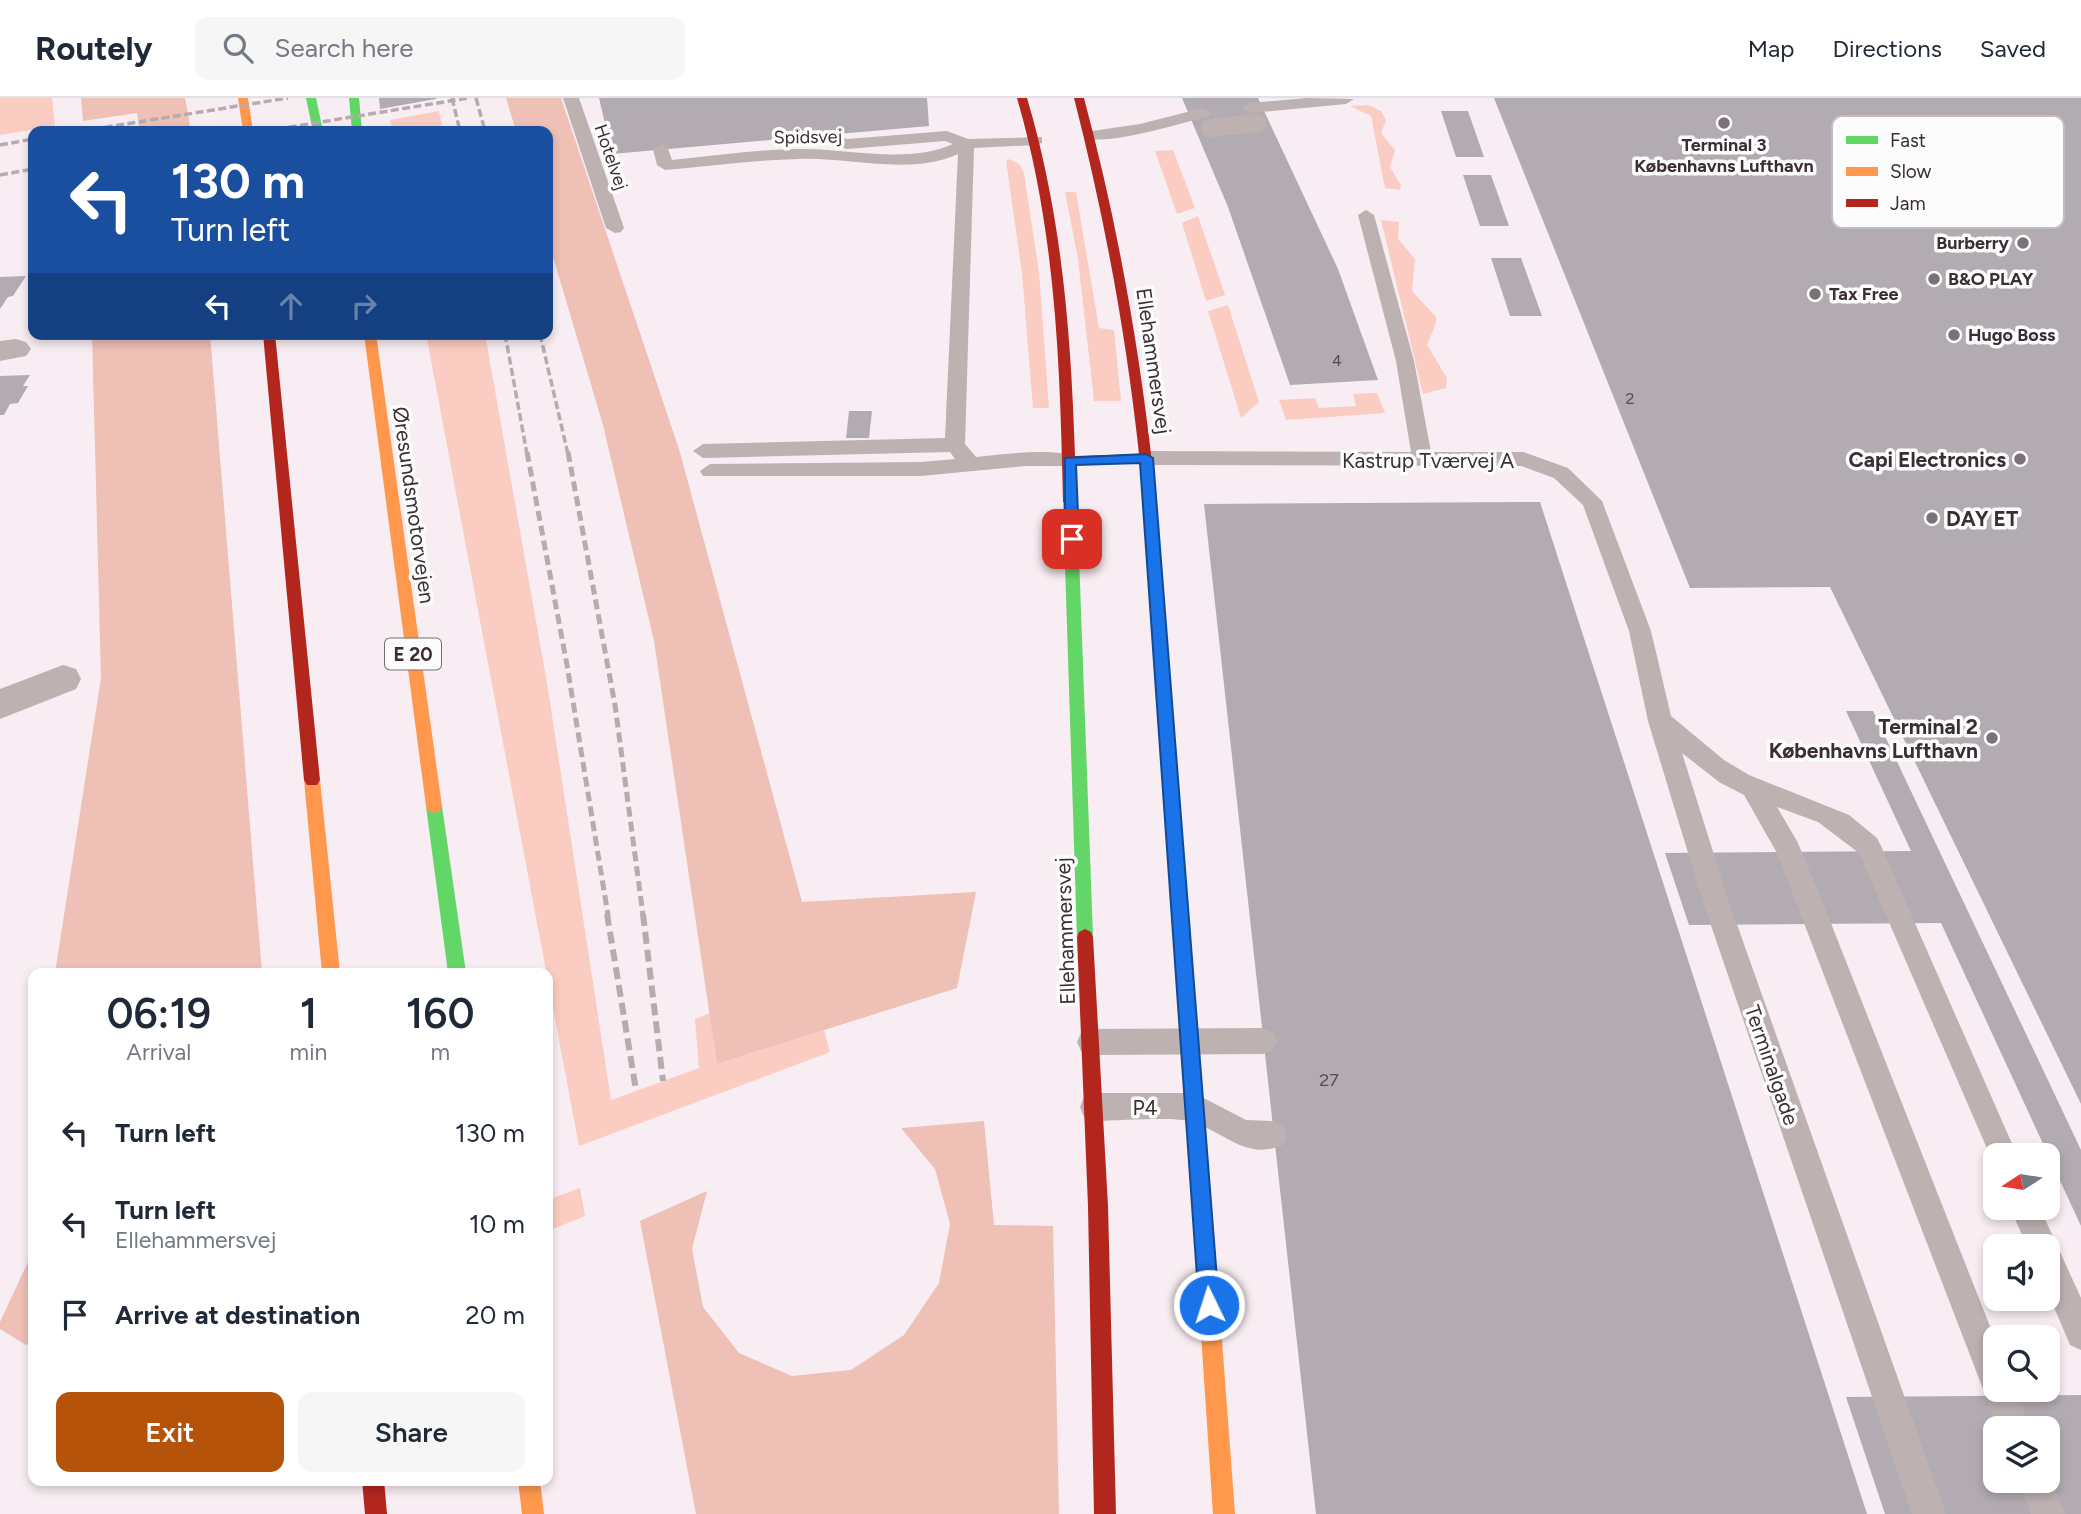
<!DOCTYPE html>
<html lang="en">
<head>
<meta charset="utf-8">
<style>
	:root { --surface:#fff; --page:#f6f6f7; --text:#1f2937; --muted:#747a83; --line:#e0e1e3; --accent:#b45309 }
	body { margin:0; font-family:Figtree,sans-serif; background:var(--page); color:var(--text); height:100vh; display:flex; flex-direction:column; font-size:26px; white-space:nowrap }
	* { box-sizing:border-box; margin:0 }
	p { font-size:23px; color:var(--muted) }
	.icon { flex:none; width:38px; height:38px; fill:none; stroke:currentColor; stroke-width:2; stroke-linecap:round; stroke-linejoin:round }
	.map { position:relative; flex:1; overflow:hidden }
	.details { position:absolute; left:28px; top:870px; width:525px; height:518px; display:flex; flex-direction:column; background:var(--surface); border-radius:14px; box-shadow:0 4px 10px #0003 }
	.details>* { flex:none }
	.banner { position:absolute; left:28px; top:28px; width:525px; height:214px; border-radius:14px; box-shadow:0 4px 10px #0003; background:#1a4fa0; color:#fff; overflow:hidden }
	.needle { width:46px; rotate:258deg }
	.tools { position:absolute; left:1983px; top:1045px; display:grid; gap:14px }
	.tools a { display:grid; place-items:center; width:77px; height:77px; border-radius:14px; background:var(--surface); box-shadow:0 4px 10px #0003; font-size:35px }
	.pin { position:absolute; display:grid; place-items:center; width:60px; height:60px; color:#fff; margin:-30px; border-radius:14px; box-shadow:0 4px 10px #0006 }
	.me { position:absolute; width:77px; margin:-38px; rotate:356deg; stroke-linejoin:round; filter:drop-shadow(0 0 5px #0008) }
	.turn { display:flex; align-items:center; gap:24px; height:147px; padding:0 28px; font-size:32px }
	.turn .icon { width:91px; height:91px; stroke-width:2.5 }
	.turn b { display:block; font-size:49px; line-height:60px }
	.lanes { display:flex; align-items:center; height:66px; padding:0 28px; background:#0003; justify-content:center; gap:35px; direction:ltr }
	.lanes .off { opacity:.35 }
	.eta { display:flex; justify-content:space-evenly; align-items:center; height:119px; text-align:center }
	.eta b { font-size:42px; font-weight:600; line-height:49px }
	.button { display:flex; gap:14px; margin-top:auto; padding:14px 28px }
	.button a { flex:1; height:80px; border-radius:14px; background:var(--accent); color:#fff; font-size:28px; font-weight:600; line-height:80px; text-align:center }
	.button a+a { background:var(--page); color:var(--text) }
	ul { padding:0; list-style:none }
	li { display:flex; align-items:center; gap:21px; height:91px; padding:0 28px }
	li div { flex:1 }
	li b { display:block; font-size:26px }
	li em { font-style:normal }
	header { display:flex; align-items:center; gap:42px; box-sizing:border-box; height:98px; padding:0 35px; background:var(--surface); border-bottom:2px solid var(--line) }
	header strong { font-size:33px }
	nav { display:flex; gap:38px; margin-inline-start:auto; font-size:24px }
	.search { width:490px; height:63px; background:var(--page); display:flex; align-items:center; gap:18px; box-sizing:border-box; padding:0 24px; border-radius:14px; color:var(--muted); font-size:26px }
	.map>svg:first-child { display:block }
	.green { fill:#fbcdc2 }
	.forest { fill:#eec0b6 }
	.building { fill:#b3abb2; fill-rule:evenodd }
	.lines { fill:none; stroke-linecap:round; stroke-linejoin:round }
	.lane { fill:#bdb1b2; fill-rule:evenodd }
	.street { fill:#bdb1b2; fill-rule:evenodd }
	.fast { fill:#63d668; fill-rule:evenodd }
	.slow { fill:#ff974d; fill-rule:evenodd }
	.jam { fill:#b3261e; fill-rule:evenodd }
	.rail-far2 { stroke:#b6abae; stroke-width:3.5; stroke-dasharray:8 3.5; stroke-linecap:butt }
	.rail-far1 { stroke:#b6abae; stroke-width:5; stroke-dasharray:10 5; stroke-linecap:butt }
	.rail { stroke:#b6abae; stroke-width:6; stroke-dasharray:12 6; stroke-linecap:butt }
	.lane-bridge { stroke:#bdb1b2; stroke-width:18 }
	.route { fill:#1a73e8; stroke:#114b97; stroke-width:2 }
	.poi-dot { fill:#7c7176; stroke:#fcfcfc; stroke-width:2.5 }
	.labels { text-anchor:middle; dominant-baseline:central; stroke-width:7; stroke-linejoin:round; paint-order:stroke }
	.far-number-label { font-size:16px; fill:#584d54 }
	.far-street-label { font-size:18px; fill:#3a2e34; stroke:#fcfcfc }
	.far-poi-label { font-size:18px; font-weight:bold; fill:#3a2e34; stroke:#fcfcfc; text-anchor:start }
	.number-label { font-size:18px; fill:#584d54 }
	.shield { fill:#fcfcfc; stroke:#746c70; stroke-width:2 }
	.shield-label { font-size:19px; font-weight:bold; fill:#3a2e34 }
	.street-label { font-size:21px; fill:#3a2e34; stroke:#fcfcfc }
	.poi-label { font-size:21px; font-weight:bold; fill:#3a2e34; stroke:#fcfcfc; text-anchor:end }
	.key { fill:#fcfcfc; stroke:#c2bec0; stroke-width:2 }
	.key-label { font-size:19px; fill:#3a2e34 }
</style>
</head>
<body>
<header>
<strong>Routely</strong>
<div class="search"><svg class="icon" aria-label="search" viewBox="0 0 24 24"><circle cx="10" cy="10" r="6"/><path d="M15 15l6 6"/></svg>Search here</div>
<nav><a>Map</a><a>Directions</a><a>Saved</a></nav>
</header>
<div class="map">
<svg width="2081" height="1416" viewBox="0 0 2081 1416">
	<rect width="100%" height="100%" fill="#f8edf2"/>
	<g class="green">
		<path d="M0,0H52L55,28L0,37Z"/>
		<path d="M1368,7L1381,13L1386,22L1381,35L1395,52L1390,69L1401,87L1400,92L1385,90L1371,18L1350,8Z"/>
		<path d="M439,13L443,33H392L390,22Z"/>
		<path d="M1173,52L1195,110L1177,116L1155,53Z"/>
		<path d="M1009,61L1019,66L1024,75L1039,174L1049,310H1033L1022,175L1006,63Z"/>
		<path d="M1065,94H1076L1099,230L1114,232L1121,303H1094L1078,161Z"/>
		<path d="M1198,118L1225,197L1206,203L1182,125Z"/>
		<path d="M1381,122L1399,124L1398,141L1415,161L1412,193L1436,219V225L1427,247L1447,280L1446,290L1423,296Z"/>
		<path d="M1228,207L1259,304L1241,320L1208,213Z"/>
		<path d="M426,236H485L547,585L611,1002L699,970L695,921L710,915L717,966L824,932L830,954L579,1048Z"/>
		<path d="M1377,295L1385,315L1286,322L1279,302L1315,300L1319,310L1356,308L1353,296Z"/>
		<path d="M580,1090L585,1118L548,1133V1102Z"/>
	</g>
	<g class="forest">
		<path d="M81,0H185L191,33H140L137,15L83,23Z"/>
		<path d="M506,0H561L679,351L802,804L976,794L957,890L717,966L654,543L603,327L548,142V33H516Z"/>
		<path d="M92,236H210L262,875H55L101,580Z"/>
		<path d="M984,1023L994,1127L1053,1128L1059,1416H696L640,1123L707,1093L692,1151L703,1209L739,1255L792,1278L851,1272L904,1237L939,1185L950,1126L935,1071L901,1030Z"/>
		<path d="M33,1153V1244L26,1247L0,1231V1224Z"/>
	</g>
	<g class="building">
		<path d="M379,0H436V1L380,11Z"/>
		<path d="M599,0H927L929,28L612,56Z"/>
		<path d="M1182,0H1258L1338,171L1378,282L1290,287L1228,109Z"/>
		<path d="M1494,0H2081V1006L1830,489L1690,490Z"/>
		<path d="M1441,13H1468L1484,59H1456Z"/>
		<path d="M1463,77H1491L1509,128H1480Z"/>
		<path d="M1491,160H1521L1542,218H1510Z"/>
		<path d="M26,178L13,198L8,199L0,211V179Z"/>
		<path d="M30,277L23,288H28L18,305L10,306L4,317H0V278Z"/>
		<path d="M849,313H872L869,340H846Z"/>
		<path d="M1540,404L1867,1416H1316L1204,406Z"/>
		<path d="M1846,613H1873L2081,1052V1128L1941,825L1689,827L1665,755L1911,753Z"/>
		<path d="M2081,1297V1416H1885L1846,1299ZM1995,1330H2048V1382H1995Z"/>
	</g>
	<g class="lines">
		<g class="lane">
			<path d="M563,0H579L624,130L621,134L615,135L606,130Z"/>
			<path d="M1307,0L1354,1L1346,6L1250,15L1242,10L1250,5Z"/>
			<path d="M1203,10L1211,15L1208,18C1187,24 1098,51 1084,38L1092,33L1140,26Z"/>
			<path d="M829,32L847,41L947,33L968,41L1042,39V45L1036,47L974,50L965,346L976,359C995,357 1069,347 1079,363L1076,368H1025L921,378H703L700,373L710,366L921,364L955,361L950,354L703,360L693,353L703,346L945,340L958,56C910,78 849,59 799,61C754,62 709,68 665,72L657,67L653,51L661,46L667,48L672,62C715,58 759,51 802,51C849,51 910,66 953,46L945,43L847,51L828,46L821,37Z"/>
			<path d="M1366,112L1374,117L1414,263L1431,354H1523L1568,370L1602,403L1651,533L1671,618L1724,662L1749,677L1849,717L1877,740L1881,748L2017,1057H1995V1069L1859,755L1818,724L1777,709L1797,743L1821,800L1995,1241V1292H2015L2030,1330H1998L1777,755L1744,697L1719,684L1682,655L1728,801L1946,1416H1912L1702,801L1648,623L1629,533L1583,407L1554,380L1521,368L1146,367L1136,360L1146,353L1411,354L1396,263L1358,117Z"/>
			<path d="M1263,930L1273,934L1277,943L1273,952L1263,956L1091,957L1081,953L1077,944L1081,935L1091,931Z"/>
			<path d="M1094,995H1194L1246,1022L1273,1023L1283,1027L1287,1037L1283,1047C1246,1063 1225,1034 1192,1024C1176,1018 1115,1023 1094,1023L1084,1019L1080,1009L1084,999Z"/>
			<path d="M2010,1110H2040L2081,1200V1252L2070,1247L2048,1195V1148H2027Z"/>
			<path d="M2048,1372L2065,1416H2031L2019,1382H2048Z"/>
		</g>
		<g class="street">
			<path d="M16,241L26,244L31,251L26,258L0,263V243Z"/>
			<path d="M63,567L76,571L81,581L76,591L0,621V591Z"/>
		</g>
		<g class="fast">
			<path d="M306,0H316L323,33H313Z"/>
			<path d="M349,0H359L362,33H352Z"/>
			<path d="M1147,368L1153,373L1184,760L1182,765L1176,767L1170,765L1168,760L1141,373Z"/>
			<path d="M1070,399L1077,404L1093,839L1091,844L1085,847L1079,844L1077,839L1063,404Z"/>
			<path d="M434,701L440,703L442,708L466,875H448L426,708L428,703Z"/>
		</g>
		<g class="slow">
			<path d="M238,0H248L253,33H243Z"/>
			<path d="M364,236H376L442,708L440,713L434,715L428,713L426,708Z"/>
			<path d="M312,675L317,677L320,682L340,875H322L304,682L307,677Z"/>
			<path d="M1207,1166L1214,1169L1217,1176L1235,1416H1213L1197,1176L1200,1169Z"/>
			<path d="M518,1382H540L544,1416H522Z"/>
		</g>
		<g class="jam">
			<path d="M1017,0H1027C1062,117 1071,236 1075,358L1139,356C1126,235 1104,117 1074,0H1084C1117,123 1139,247 1153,373L1152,376H1142L1140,365L1075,367L1077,404L1070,409L1063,404C1060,266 1056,134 1017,0Z"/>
			<path d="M263,236H275L320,682L317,687H307L304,682Z"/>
			<path d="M1176,753L1182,755L1184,760L1217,1176L1214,1183L1207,1186L1200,1183L1197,1176L1168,760L1170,755Z"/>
			<path d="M1085,831L1091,834L1093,839L1108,1108L1116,1416H1094L1088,1108L1077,839L1079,834Z"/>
			<path d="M362,1382H384L387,1416H365Z"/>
		</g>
		<g class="rail-far2">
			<path d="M452,0L460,33"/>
			<path d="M476,0L485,33"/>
			<path d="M1210,0L1270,143L1319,282"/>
			<path d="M1226,0L1289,140L1342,280"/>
			<path d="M82,33L288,0"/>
			<path d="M266,33L468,0"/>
			<path d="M0,47L33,41"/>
			<path d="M0,77L33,71"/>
			<path d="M505,236L527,356"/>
			<path d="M540,236L568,356"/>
		</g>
		<g class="rail-far1">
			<path d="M527,354L567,567L608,817"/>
			<path d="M568,354L615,607L643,817"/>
		</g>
		<g class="rail">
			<path d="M607,816L636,992"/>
			<path d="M643,816L663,983"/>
		</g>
		<path class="lane-bridge" d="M1210,30L1257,25"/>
	</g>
	<path class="route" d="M1146,356L1153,360L1219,1207L1216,1214L1209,1217L1202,1214L1199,1207L1140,365L1076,367L1079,441L1072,446L1065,441V360Z"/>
	<g class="poi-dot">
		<circle cx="1724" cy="25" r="7"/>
		<circle cx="2023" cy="145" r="7"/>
		<circle cx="1934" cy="181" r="7"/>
		<circle cx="1815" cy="196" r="7"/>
		<circle cx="1954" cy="237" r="7"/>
		<circle cx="2020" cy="361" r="7"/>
		<circle cx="1932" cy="420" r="7"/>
		<circle cx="1992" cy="640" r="7"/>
	</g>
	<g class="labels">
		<g class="far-number-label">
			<text x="1337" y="262">4</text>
			<text x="1630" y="300">2</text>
		</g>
		<g class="far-street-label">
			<text transform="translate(808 39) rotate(-1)">Spidsvej</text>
			<text transform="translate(611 59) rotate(71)">Hotelvej</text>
		</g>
		<g class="far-poi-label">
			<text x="1724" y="47" text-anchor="middle">Terminal 3<tspan x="1724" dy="21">Københavns Lufthavn</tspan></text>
			<text x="2009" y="145" text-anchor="end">Burberry</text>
			<text x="1948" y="181">B&amp;O PLAY</text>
			<text x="1829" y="196">Tax Free</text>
			<text x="1968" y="237">Hugo Boss</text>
		</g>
		<g class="number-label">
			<text x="1329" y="982">27</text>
		</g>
		<rect class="shield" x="385" y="540.5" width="56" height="31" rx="5"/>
		<g class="shield-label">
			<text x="413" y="556">E 20</text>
		</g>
		<g class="street-label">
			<text transform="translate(1154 263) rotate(82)">Ellehammersvej</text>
			<text x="1428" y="362">Kastrup Tværvej A</text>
			<text transform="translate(414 407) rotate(82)">Øresundsmotorvejen</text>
			<text transform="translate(1065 833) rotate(-92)">Ellehammersvej</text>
			<text transform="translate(1772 967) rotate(71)">Terminalgade</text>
			<text x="1145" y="1009">P4</text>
		</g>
		<g class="poi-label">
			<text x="2006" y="361">Capi Electronics</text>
			<text x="1946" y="420" text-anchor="start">DAY ET</text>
			<text x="1978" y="628">Terminal 2<tspan x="1978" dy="24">Københavns Lufthavn</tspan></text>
		</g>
	</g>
	<rect x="1832" y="18" width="232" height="112" rx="10" class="key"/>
	<rect x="1846" y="38" width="32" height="8" fill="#63d668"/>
	<rect x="1846" y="69" width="32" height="9" fill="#ff974d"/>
	<rect x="1846" y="101" width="32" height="8" fill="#b3261e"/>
	<g class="key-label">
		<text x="1890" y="49">Fast</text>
		<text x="1890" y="80">Slow</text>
		<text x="1890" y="112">Jam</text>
	</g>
</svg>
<div class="tools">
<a><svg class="needle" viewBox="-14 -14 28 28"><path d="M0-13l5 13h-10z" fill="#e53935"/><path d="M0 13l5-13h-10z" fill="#747a83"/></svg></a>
<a><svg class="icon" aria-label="sound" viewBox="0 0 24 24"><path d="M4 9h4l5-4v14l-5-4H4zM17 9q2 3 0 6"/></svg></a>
<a><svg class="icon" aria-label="search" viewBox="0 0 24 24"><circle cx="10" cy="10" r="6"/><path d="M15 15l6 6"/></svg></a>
<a><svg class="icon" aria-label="layers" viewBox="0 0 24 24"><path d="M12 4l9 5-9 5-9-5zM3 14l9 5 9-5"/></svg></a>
</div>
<div class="pin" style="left:1072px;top:441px;background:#d93025"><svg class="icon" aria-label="arrive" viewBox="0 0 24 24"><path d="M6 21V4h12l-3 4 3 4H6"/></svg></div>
<svg class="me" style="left:1209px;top:1207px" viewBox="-20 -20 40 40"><circle r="17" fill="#1a73e8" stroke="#fff" stroke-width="3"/><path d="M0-11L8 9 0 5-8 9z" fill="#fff"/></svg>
<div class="banner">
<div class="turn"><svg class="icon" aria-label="left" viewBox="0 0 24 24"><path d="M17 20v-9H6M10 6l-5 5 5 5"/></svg><div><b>130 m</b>Turn left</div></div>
<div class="lanes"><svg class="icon" aria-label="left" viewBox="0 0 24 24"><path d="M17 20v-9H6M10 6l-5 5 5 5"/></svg><svg class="icon off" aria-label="ahead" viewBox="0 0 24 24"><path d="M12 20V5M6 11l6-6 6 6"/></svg><svg class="icon off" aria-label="right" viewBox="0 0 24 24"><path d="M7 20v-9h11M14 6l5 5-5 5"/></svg></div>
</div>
<section class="details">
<div class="eta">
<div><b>06:19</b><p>Arrival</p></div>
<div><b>1</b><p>min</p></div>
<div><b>160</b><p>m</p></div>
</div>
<ul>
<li><svg class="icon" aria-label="left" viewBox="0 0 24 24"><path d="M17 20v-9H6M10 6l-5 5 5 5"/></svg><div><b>Turn left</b></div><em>130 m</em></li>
<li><svg class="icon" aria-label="left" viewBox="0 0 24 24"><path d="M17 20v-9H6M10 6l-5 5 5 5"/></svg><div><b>Turn left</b><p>Ellehammersvej</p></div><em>10 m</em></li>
<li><svg class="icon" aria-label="arrive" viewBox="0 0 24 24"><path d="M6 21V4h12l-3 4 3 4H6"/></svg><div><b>Arrive at destination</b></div><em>20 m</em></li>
</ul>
<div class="button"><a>Exit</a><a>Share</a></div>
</section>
</div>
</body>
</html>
